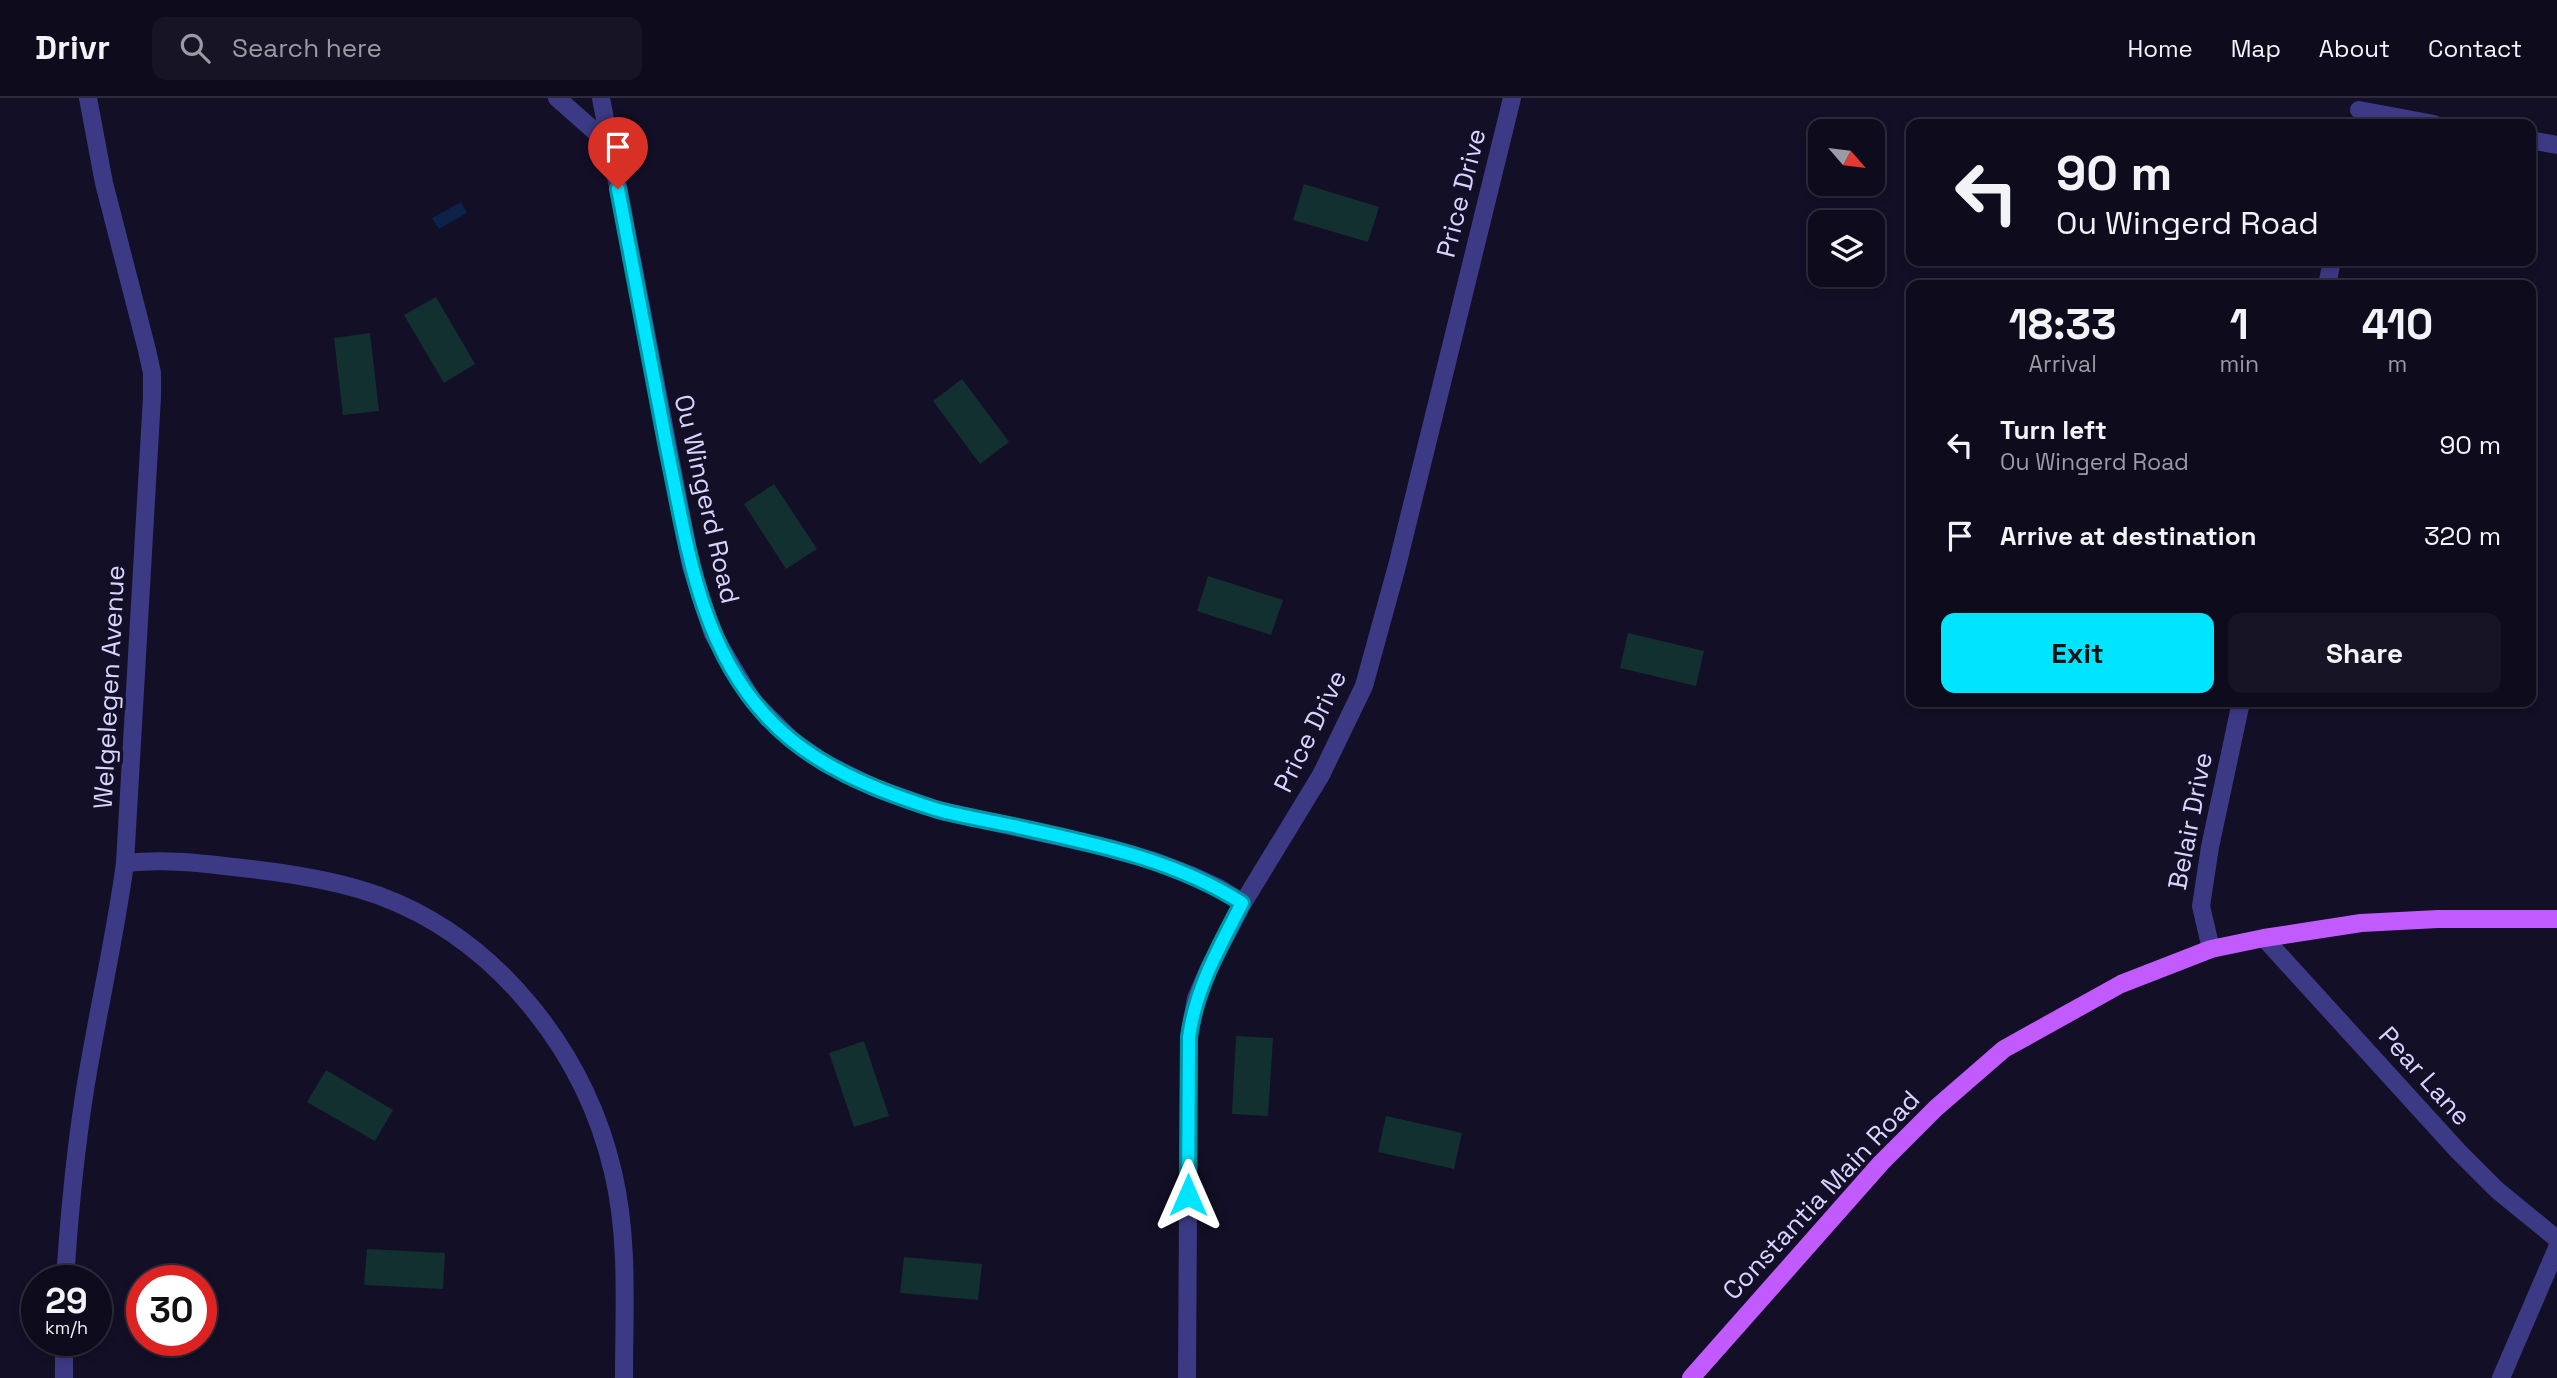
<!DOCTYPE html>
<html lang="en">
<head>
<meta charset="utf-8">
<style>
	:root { --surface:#0e0b1c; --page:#171425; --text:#f1f3f6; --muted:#9b9ba3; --line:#2e2b3b; --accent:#00e5ff }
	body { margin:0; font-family:"Space Grotesk",sans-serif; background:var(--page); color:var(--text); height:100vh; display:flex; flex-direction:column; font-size:26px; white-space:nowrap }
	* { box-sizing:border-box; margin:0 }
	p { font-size:23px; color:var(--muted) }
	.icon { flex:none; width:38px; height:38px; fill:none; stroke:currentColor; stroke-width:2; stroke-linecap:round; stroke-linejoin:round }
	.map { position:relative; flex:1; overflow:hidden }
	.sheet { position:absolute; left:1906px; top:182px; width:630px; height:427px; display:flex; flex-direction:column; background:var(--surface); border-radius:14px; box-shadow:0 4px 10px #0003,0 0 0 2px var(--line) }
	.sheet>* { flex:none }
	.hud { position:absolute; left:1906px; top:21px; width:630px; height:147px; border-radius:14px; box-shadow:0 4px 10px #0003,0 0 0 2px var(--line); background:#0e0b1c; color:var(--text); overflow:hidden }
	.needle { width:46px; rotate:118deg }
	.fabs { position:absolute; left:1808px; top:21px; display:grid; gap:14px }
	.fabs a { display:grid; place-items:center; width:77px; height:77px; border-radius:14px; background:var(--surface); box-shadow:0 4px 10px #0003,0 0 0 2px var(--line); font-size:35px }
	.speed { position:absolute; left:21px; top:1167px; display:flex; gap:14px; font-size:35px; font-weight:700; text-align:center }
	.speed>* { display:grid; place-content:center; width:91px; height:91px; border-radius:50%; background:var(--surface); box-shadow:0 4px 10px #0003,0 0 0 2px var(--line); line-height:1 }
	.speed small { font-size:18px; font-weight:400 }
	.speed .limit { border:10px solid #d22; background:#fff; color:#111 }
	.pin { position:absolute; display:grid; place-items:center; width:60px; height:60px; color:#fff; margin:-72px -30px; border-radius:50% 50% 50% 0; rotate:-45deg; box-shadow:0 0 7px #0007 }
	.pin .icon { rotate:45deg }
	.me { position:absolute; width:77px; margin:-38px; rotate:0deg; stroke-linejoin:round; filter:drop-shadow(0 0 5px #0008) }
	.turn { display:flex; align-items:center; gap:24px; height:147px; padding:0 35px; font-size:32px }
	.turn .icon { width:91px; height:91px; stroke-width:2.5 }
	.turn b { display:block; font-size:49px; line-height:60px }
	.eta { display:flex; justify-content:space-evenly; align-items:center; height:119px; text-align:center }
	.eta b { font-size:42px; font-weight:800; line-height:49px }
	.action { display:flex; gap:14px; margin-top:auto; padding:14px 35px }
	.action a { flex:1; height:80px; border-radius:14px; background:var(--accent); color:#111; font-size:28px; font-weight:800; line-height:80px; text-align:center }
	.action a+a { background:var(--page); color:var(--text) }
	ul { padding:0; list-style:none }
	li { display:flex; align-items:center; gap:21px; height:91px; padding:0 35px }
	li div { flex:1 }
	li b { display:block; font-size:26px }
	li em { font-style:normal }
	header { display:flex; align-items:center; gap:42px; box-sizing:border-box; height:98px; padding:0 35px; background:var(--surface); border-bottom:2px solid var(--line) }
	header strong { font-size:33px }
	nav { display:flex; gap:38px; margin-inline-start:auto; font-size:24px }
	.search { width:490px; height:63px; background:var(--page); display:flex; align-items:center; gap:18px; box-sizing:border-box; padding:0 24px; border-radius:14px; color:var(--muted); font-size:26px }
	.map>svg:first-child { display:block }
	.garden { fill:#12302f }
	.water { fill:#0c2248 }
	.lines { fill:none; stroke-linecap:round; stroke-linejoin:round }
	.minor { stroke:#3d3a85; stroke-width:18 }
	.primary { stroke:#c25bff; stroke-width:18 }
	.route-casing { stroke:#0095a6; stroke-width:18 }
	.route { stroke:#00e5ff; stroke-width:12 }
	.labels { text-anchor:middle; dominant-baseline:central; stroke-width:7; stroke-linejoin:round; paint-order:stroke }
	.street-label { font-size:26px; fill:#d9d4ff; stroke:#130f26 }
</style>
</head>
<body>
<header>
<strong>Drivr</strong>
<div class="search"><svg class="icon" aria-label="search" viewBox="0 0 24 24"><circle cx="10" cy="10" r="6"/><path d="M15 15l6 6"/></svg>Search here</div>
<nav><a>Home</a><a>Map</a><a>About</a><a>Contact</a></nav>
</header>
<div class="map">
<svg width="2557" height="1280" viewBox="0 0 2557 1280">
	<rect width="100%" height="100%" fill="#130f26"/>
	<g class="garden">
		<path d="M1304,86L1379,109L1368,144L1293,122Z"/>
		<path d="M436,199L475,266L444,285L404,217Z"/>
		<path d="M370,235L379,313L343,317L334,240Z"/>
		<path d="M962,281L1009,344L980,366L933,303Z"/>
		<path d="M774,386L817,451L786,471L744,406Z"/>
		<path d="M1208,478L1283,502L1271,537L1197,513Z"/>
		<path d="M1628,535L1704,553L1696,588L1620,570Z"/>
		<path d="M1236,938L1273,940L1268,1018L1232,1016Z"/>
		<path d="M864,943L889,1018L854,1029L829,955Z"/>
		<path d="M326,972L393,1012L375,1043L307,1004Z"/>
		<path d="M1386,1018L1462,1035L1454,1071L1378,1054Z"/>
		<path d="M367,1151L445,1155L443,1191L364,1187Z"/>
		<path d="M904,1159L982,1166L978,1202L900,1195Z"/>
	</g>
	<path class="water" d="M461,104L467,115L439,131L432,120Z"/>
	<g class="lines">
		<g class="minor">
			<path d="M557,0L608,45"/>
			<path d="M601,0L691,468L713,536L753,603L792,642L823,664L875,690L938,712L1109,750L1154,763L1193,778L1219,790L1243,805"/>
			<path d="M2359,12L2434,26"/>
			<path d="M2530,42L2557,47"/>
			<path d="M2327,187L2332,163"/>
			<path d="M125,765C167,760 209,766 251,771C295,776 339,783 380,798C498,842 585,954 613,1074C629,1141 624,1212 624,1280"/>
			<path d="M2264,840L2458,1053L2497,1092L2557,1141"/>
			<path d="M2211,851L2201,808L2210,749L2241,604"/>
			<path d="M65,1183C69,1119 75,1055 85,992C97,916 115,841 125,765L152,299V275L147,252L104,85L88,0"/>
			<path d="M64,1242V1280"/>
			<path d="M1187,1280L1189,939L1196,900L1209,870L1243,805L1321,677L1364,588L1397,468L1512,0"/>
			<path d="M2501,1280L2557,1150"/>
		</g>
		<path class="primary" d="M1691,1280L1881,1065L1936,1010L2004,951L2121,886L2211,851L2264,840L2361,825L2438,821H2557"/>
	</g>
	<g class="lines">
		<g class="route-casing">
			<path id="route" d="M618,91C635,177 650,264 667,350C687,445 698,545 767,619C811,667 875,692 935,711C959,718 985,722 1009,727C1089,745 1172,760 1242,805C1219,850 1196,889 1189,939L1188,1097"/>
		</g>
		<use href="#route" class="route"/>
	</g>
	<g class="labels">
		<g class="street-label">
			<text transform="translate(1461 95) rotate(-76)">Price Drive</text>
			<text transform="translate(707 401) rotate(77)">Ou Wingerd Road</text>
			<text transform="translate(109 589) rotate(-87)">Welgelegen Avenue</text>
			<text transform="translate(1310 633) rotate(-64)">Price Drive</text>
			<text transform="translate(2190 723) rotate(-79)">Belair Drive</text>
			<text transform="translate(2425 978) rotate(48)">Pear Lane</text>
			<text transform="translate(1821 1097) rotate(-47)">Constantia Main Road</text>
		</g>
	</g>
</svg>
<div class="fabs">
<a><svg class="needle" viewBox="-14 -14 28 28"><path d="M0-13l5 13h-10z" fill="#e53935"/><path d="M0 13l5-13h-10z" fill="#9b9ba3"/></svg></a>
<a><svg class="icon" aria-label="layers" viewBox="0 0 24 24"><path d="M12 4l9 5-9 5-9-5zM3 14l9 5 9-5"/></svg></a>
</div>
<div class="speed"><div>29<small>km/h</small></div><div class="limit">30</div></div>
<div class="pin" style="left:618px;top:91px;background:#d93025"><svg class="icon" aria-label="arrive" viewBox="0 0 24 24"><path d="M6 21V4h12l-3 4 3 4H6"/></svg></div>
<svg class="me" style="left:1188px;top:1097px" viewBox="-20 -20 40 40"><path d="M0-17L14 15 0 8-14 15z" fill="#00e5ff" stroke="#fff" stroke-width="4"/></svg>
<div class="hud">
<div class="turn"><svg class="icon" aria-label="left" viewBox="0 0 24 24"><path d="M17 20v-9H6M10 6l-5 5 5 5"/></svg><div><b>90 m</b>Ou Wingerd Road</div></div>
</div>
<section class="sheet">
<div class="eta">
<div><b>18:33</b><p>Arrival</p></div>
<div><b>1</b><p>min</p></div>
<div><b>410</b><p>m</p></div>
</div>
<ul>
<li><svg class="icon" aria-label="left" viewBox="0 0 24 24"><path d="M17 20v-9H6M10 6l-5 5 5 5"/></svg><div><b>Turn left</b><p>Ou Wingerd Road</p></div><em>90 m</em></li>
<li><svg class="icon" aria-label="arrive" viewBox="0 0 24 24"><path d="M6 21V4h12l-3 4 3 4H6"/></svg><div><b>Arrive at destination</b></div><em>320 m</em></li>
</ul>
<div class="action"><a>Exit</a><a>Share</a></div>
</section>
</div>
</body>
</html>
